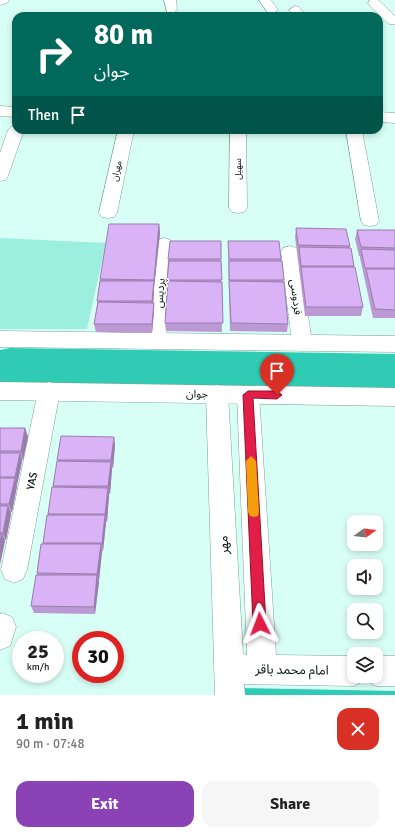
<!DOCTYPE html>
<html lang="en">
<head>
<meta charset="utf-8">
<style>
	:root { --surface:#fff; --page:#f6f6f6; --text:#222; --muted:#767676; --accent:#8b42b4 }
	body { margin:0; font-family:Signika,"Noto Sans Arabic",sans-serif; background:var(--page); color:var(--text); height:100vh; display:flex; flex-direction:column; font-size:15px; white-space:nowrap }
	* { box-sizing:border-box; margin:0 }
	p { font-size:13px; color:var(--muted) }
	.icon { flex:none; width:22px; height:22px; fill:none; stroke:currentColor; stroke-width:2; stroke-linecap:round; stroke-linejoin:round }
	.map { position:relative; height:695px; overflow:hidden }
	.drawer { display:flex; flex-direction:column; background:var(--surface); flex:1 }
	.drawer>* { flex:none }
	.guide { position:absolute; left:12px; top:12px; width:371px; height:122px; border-radius:12px; box-shadow:0 2px 6px #0003; background:#00695c; color:#fff; overflow:hidden }
	.needle { width:26px; rotate:75deg }
	.controls { position:absolute; left:347px; top:515px; display:grid; gap:8px }
	.controls a { display:grid; place-items:center; width:36px; height:36px; border-radius:8px; background:var(--surface); box-shadow:0 2px 6px #0003; font-size:20px }
	.speed { position:absolute; left:12px; top:631px; display:flex; gap:8px; font-size:20px; font-weight:700; text-align:center }
	.speed>* { display:grid; place-content:center; width:52px; height:52px; border-radius:50%; background:var(--surface); box-shadow:0 2px 6px #0003; line-height:1 }
	.speed small { font-size:10px; font-weight:400 }
	.speed .limit { border:6px solid #d22; background:#fff; color:#111 }
	.pin { position:absolute; display:grid; place-items:center; width:34px; height:34px; color:#fff; margin:-41px -17px; border-radius:50% 50% 50% 0; rotate:-45deg; box-shadow:0 0 4px #0007 }
	.pin .icon { rotate:45deg }
	.me { position:absolute; width:44px; margin:-22px; rotate:357deg; stroke-linejoin:round; filter:drop-shadow(0 0 3px #0008) }
	.turn { display:flex; align-items:center; gap:14px; height:84px; padding:0 16px; font-size:18px }
	.turn .icon { width:52px; height:52px; stroke-width:2.5 }
	.turn b { display:block; font-size:28px; line-height:34px }
	.then { display:flex; align-items:center; height:38px; padding:0 16px; background:#0003; gap:8px; font-size:15px }
	.round { display:grid; place-items:center; flex:none; width:42px; height:42px; border-radius:12px; background:var(--page) }
	.headline { display:flex; align-items:center; justify-content:space-between; height:68px; padding:0 16px }
	h1 { font-size:24px; font-weight:700; line-height:30px }
	.cta { display:flex; gap:8px; margin-top:auto; padding:8px 16px }
	.cta a { flex:1; height:46px; border-radius:12px; background:var(--accent); color:#fff; font-size:16px; font-weight:700; line-height:46px; text-align:center }
	.cta a+a { background:var(--page); color:var(--text) }
	.map>svg:first-child { display:block }
	.green { fill:#9cefde }
	.forest { fill:#2fcbb4 }
	.lines { fill:none; stroke-linecap:round; stroke-linejoin:round }
	.minor-casing { stroke:#7ca098; stroke-width:1 }
	.tertiary-casing { stroke:#7ca098; stroke-width:1 }
	.secondary-casing { stroke:#7ca098; stroke-width:1 }
	.minor { fill:#fff; fill-rule:evenodd }
	.tertiary { fill:#fff; fill-rule:evenodd }
	.secondary { fill:#fff; fill-rule:evenodd }
	.wall { fill:#bb99d4 }
	.shaded-wall { fill:#997dac }
	.building { fill:#dab2f6; stroke:#997dac }
	.route { fill:#e11d48; stroke:#92132f }
	.slow { fill:#f59e0b }
	.labels { text-anchor:middle; dominant-baseline:central; stroke-width:3; stroke-linejoin:round; paint-order:stroke }
	.far-street-label { font-size:9px; fill:#061411; stroke:#fff }
	.street-label { font-size:11px; fill:#061411; stroke:#fff }
	.near-street-label { font-size:13px; fill:#061411; stroke:#fff }
</style>
</head>
<body>
<div class="map">
<svg width="395" height="695" viewBox="0 0 395 695">
	<rect width="100%" height="100%" fill="#d8fff6"/>
	<path class="green" d="M0,238L106,243L87,329H0Z"/>
	<g class="forest">
		<path d="M10,348L395,354V389L0,383V350Z"/>
		<path d="M240,688L395,691V695H241Z"/>
	</g>
	<g class="lines">
		<g class="minor-casing">
			<g id="minor">
				<path d="M164,0H176L177,9L175,12H167Z"/>
				<path d="M259,0H271L278,10L272,14L268,13Z"/>
				<path d="M370,0H378L395,16V24H389L370,6L368,3Z"/>
				<path d="M295,6L299,7L306,16H293L289,10Z"/>
				<path d="M16,125V130H24L8,176L6,180L0,181V153L8,130L11,127Z"/>
				<path d="M118,130H134L117,213L114,217L108,218L102,217L99,213Z"/>
				<path d="M230,130H246L247,208L244,212L238,213L232,212L229,208Z"/>
				<path d="M346,130H362L379,221L376,225L370,226L364,225L361,221Z"/>
				<path d="M164,238L170,240L173,244L166,341L163,346L156,349L149,346L146,341L155,244L158,240Z"/>
				<path d="M290,246L297,248L299,252L312,343L309,348L302,351L295,348L292,343L281,252L283,248Z"/>
				<path d="M49,382L57,385L60,391L27,570L23,579L14,583L5,579L1,570L38,391L41,385Z"/>
				<path d="M217,385L225,388L228,394L243,654L247,655L237,395L240,389L248,386L256,389L259,395L276,655L354,656V676H376V656H395V686H376L365,680L354,686L244,684L245,695H215L206,394L209,388Z"/>
				<path d="M2,613L12,617L16,627L10,646L0,650V614Z"/>
			</g>
		</g>
		<g class="tertiary-casing">
			<g id="tertiary">
				<path d="M0,106L16,107V117L0,116Z"/>
				<path d="M379,112L395,113V123L379,122Z"/>
				<path d="M0,331L395,336V352L0,347Z"/>
				<path d="M0,382L395,388V406L0,400Z"/>
			</g>
		</g>
		<g class="secondary-casing">
			<path id="secondary" d="M0,0H9L7,3L0,5Z"/>
		</g>
		<use href="#minor" class="minor"/>
		<use href="#tertiary" class="tertiary"/>
		<use href="#secondary" class="secondary"/>
	</g>
	<g class="wall">
		<path d="M159,224L160,233L154,288L153,303L154,311L152,333L96,332L94,324L97,306V301L100,279Z"/>
		<path d="M296,228L350,246V248L363,307L361,316H305L295,237Z"/>
		<path d="M357,230H395V318H373L360,258V256H359L355,239Z"/>
		<path d="M221,241L222,332L166,331L165,323L168,259Z"/>
		<path d="M228,241L281,259L288,324L287,332L230,331L228,249Z"/>
		<path d="M0,428H25L28,437L23,460H22V461L17,485V486L12,512H11V514L6,540H4L5,541L0,564Z"/>
		<path d="M114,437L115,445L113,468H112L110,494H109L107,522H106L103,551H102L95,614L34,613L31,606L37,575V573L48,515V514L53,487V486L58,461L57,460Z"/>
	</g>
	<g class="shaded-wall">
		<path d="M159,224L160,233L154,288V280Z"/>
		<path d="M154,281V290L153,310L152,301Z"/>
		<path d="M154,303V311L152,333V324Z"/>
		<path d="M25,428L28,437L23,460L21,451Z"/>
		<path d="M114,437L115,445L113,468L111,460Z"/>
		<path d="M20,453L22,461L17,485L15,477Z"/>
		<path d="M111,462L112,470L110,494L108,486Z"/>
		<path d="M15,478L17,486L12,512L9,504Z"/>
		<path d="M108,488L109,496L107,522L105,514Z"/>
		<path d="M8,506L11,514L6,540L3,533Z"/>
		<path d="M105,515L106,523L103,551L102,543Z"/>
		<path d="M2,534L5,541L0,564V542Z"/>
		<path d="M101,544L102,552L99,581L97,574Z"/>
		<path d="M97,575L99,583L95,614L94,607Z"/>
	</g>
	<g class="building">
		<path d="M109,224H159L154,280L100,279Z"/>
		<path d="M296,228L346,229L350,246L298,245Z"/>
		<path d="M357,230H395V248L361,247Z"/>
		<path d="M170,241H221V259H168Z"/>
		<path d="M228,241H279L281,259H229Z"/>
		<path d="M299,247L351,248L354,266H301Z"/>
		<path d="M361,249L395,250V268H365Z"/>
		<path d="M169,261H221L222,280H167Z"/>
		<path d="M229,261H282L284,280H229Z"/>
		<path d="M301,267H355L363,307H306Z"/>
		<path d="M366,269H395V310L375,309Z"/>
		<path d="M100,281H154L152,301H97Z"/>
		<path d="M168,281L222,282L223,323H165Z"/>
		<path d="M229,281L284,282L288,324L231,323Z"/>
		<path d="M98,302L154,303L152,324H94Z"/>
		<path d="M0,428H25L21,451H0Z"/>
		<path d="M61,436L114,437L111,460H57Z"/>
		<path d="M0,453H20L15,477H0Z"/>
		<path d="M57,461L111,462L108,486H53Z"/>
		<path d="M0,478H15L9,504H0Z"/>
		<path d="M52,487L108,488L105,514H48Z"/>
		<path d="M0,506H8L3,533H0Z"/>
		<path d="M47,515H105L102,543H43Z"/>
		<path d="M0,534H2L0,542Z"/>
		<path d="M41,544H101L97,574L37,573Z"/>
		<path d="M36,575H97L94,607L31,606Z"/>
	</g>
	<path class="route" d="M248,391H277L282,395L277,399L253,398L266,624L264,628L260,630L255,628L253,624L243,395Z"/>
	<path class="slow" d="M251,456L256,461L259,512L258,516L254,517L250,516L248,512L246,461Z"/>
	<g class="labels">
		<g class="far-street-label">
			<text transform="translate(238 169) rotate(-90)">سهیل</text>
			<text transform="translate(117 171) rotate(-78)">مهران</text>
		</g>
		<g class="street-label">
			<text transform="translate(160 293) rotate(-85)">پردیس</text>
			<text transform="translate(296 297) rotate(83)">فردوسی</text>
			<text transform="translate(197 394) rotate(1)">جوان</text>
			<text transform="translate(32 481) rotate(-79)">YAS</text>
		</g>
		<g class="near-street-label">
			<text transform="translate(224 545) rotate(-93)">مهر</text>
			<text transform="translate(292 670) rotate(1)">امام محمد باقر</text>
		</g>
	</g>
</svg>
<div class="controls">
<a><svg class="needle" viewBox="-14 -14 28 28"><path d="M0-13l5 13h-10z" fill="#e53935"/><path d="M0 13l5-13h-10z" fill="#767676"/></svg></a>
<a><svg class="icon" aria-label="sound" viewBox="0 0 24 24"><path d="M4 9h4l5-4v14l-5-4H4zM17 9q2 3 0 6"/></svg></a>
<a><svg class="icon" aria-label="search" viewBox="0 0 24 24"><circle cx="10" cy="10" r="6"/><path d="M15 15l6 6"/></svg></a>
<a><svg class="icon" aria-label="layers" viewBox="0 0 24 24"><path d="M12 4l9 5-9 5-9-5zM3 14l9 5 9-5"/></svg></a>
</div>
<div class="speed"><div>25<small>km/h</small></div><div class="limit">30</div></div>
<div class="pin" style="left:277px;top:395px;background:#d93025"><svg class="icon" aria-label="arrive" viewBox="0 0 24 24"><path d="M6 21V4h12l-3 4 3 4H6"/></svg></div>
<svg class="me" style="left:260px;top:624px" viewBox="-20 -20 40 40"><path d="M0-17L14 15 0 8-14 15z" fill="#e11d48" stroke="#fff" stroke-width="4"/></svg>
<div class="guide">
<div class="turn"><svg class="icon" aria-label="right" viewBox="0 0 24 24"><path d="M7 20v-9h11M14 6l5 5-5 5"/></svg><div><b>80 m</b>جوان</div></div>
<div class="then">Then<svg class="icon" aria-label="arrive" viewBox="0 0 24 24"><path d="M6 21V4h12l-3 4 3 4H6"/></svg></div>
</div>
</div>
<section class="drawer">
<div class="headline"><div><h1>1 min</h1><p>90 m · 07:48</p></div><a class="round" style="background:#d93025;color:#fff"><svg class="icon" aria-label="close" viewBox="0 0 24 24"><path d="M6 6l12 12M18 6L6 18"/></svg></a></div>
<div class="cta"><a>Exit</a><a>Share</a></div>
</section>
</body>
</html>
